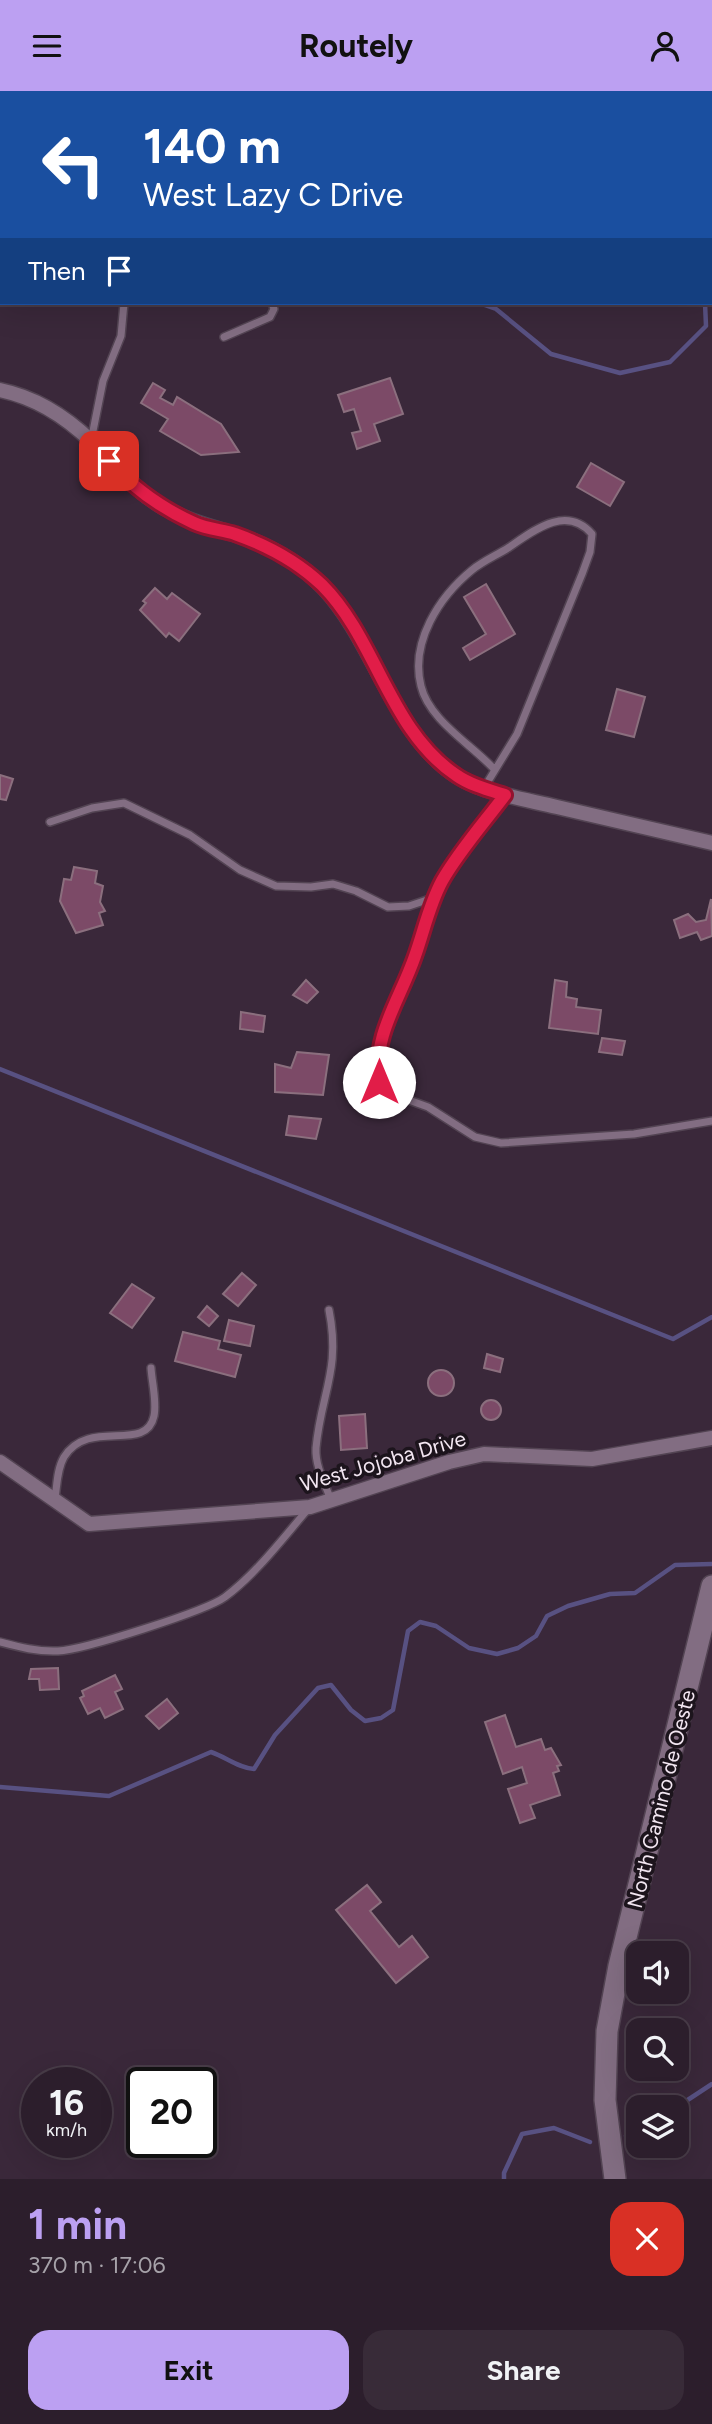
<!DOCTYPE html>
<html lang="en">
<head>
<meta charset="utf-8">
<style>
	:root { --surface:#2c1e2c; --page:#382b38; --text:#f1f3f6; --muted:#a6a2a9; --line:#483c48; --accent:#bca0f2 }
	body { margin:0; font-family:Figtree,sans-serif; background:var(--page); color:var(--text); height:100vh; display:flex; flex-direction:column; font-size:26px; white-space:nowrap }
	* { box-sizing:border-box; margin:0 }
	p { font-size:23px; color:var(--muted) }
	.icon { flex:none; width:38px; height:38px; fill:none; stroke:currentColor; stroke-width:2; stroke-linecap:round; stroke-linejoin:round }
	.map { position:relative; height:2088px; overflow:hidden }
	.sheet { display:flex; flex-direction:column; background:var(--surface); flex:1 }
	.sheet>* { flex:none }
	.guide { position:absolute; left:0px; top:0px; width:712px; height:214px; box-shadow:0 7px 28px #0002,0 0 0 2px var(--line); background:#1a4fa0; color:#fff; overflow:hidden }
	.buttons { position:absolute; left:626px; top:1850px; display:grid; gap:14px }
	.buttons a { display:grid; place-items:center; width:63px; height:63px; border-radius:14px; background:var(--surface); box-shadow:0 7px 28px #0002,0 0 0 2px var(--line); font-size:35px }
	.speed { position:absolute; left:21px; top:1976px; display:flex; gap:14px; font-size:35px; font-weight:700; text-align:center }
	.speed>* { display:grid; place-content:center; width:91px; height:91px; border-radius:50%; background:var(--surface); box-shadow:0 7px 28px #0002,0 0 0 2px var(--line); line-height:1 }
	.speed small { font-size:18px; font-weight:400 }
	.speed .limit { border:4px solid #111; border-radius:10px; background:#fff; color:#111 }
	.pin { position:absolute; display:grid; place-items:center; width:60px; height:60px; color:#fff; margin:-30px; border-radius:14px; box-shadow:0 4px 10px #0006 }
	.me { position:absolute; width:77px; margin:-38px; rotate:0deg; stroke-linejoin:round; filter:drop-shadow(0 0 5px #0008) }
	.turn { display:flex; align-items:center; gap:24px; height:147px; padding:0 28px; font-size:32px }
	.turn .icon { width:91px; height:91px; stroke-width:2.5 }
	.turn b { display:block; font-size:49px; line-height:60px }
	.then { display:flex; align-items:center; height:66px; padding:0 28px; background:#0003; gap:14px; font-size:26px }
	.round { display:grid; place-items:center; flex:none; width:74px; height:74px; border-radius:21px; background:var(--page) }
	.head { display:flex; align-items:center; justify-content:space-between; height:119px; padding:0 28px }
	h1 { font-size:42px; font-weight:700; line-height:52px; color:var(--accent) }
	.action { display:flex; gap:14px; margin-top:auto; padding:14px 28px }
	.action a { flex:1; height:80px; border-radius:21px; background:var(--accent); color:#111; font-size:28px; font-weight:700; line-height:80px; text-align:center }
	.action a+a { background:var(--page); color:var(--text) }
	header { display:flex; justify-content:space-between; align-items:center; height:91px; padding:0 28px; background:var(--accent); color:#111; font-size:32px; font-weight:700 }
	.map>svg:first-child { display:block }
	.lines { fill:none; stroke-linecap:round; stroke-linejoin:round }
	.stream { stroke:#585182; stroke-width:4.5 }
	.building { fill:#7c4a67; stroke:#8b6f7e; stroke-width:2 }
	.lane-casing { stroke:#534453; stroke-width:10 }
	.street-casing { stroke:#534453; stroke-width:17 }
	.secondary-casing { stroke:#534453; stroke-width:24 }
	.lane { stroke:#826d82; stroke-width:7 }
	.street { stroke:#826d82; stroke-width:14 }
	.secondary { stroke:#826d82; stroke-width:21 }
	.route-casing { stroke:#92132f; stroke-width:18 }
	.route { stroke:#e11d48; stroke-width:12 }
	.labels { text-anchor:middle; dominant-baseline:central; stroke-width:7; stroke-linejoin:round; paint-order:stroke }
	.street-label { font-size:21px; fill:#f2e6f1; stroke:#1c141c }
</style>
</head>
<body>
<header><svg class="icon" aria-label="menu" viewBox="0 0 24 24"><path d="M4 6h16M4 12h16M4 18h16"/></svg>Routely<svg class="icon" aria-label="person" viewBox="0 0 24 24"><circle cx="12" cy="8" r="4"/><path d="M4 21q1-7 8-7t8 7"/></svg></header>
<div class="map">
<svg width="712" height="2088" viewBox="0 0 712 2088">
	<rect width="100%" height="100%" fill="#3a283a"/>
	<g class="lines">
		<g class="stream">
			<path d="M710,121L712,118"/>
			<path d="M479,212L496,218L551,263L620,282L670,271L706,235L705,212"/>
			<path d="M0,978L673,1248L712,1226"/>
			<path d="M0,1696L109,1705L211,1661C226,1666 238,1677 254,1678L275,1644L318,1597L331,1594L351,1619L365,1630L381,1627L393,1619L408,1540L420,1531L436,1535L469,1557L497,1563L518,1557L536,1545L547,1525L568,1515L610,1503L635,1502L675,1474L712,1473"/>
			<path d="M677,2016L712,1993"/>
			<path d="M626,2045L639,2039"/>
			<path d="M504,2088V2082L522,2043L554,2037L590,2051"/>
		</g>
	</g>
	<g class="building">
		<path d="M390,287L403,323L374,333L380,350L357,358L352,342L361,340L354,318L344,321L338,304Z"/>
		<path d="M153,292L165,299L160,307L173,314L177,306L221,333L239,361L201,364L160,340L168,328L141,312Z"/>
		<path d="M591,372L624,391L610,415L577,396Z"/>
		<path d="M486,493L515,543L470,569L463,557L486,543L464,506Z"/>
		<path d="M155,497L167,508L172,502L200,523L179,550L169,542L166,546L140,519L146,512L143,510Z"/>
		<path d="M617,598L645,606L634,646L606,639Z"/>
		<path d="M0,684L13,688L6,709L0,708Z"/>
		<path d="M74,776L97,780L95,792L103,795L100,811L105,820L99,822L103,834L76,842L60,810L64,788L71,789Z"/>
		<path d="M711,808L712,845L701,849L697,841L680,847L674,829L688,823L696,831L706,829Z"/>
		<path d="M306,889L318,901L307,912L293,904Z"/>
		<path d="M555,889L567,891L566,906L577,908L576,916L601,919L598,943L549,937Z"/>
		<path d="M241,921L265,925L263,941L240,938Z"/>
		<path d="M602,947L625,950L622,964L599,961Z"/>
		<path d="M297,961L329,964L323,1004L275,1001V973L291,977Z"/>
		<path d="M289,1025L321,1028L316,1048L286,1044Z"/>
		<path d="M242,1182L256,1194L238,1215L223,1203Z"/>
		<path d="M132,1193L154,1207L132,1237L110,1222Z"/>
		<path d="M207,1215L218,1225L209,1235L198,1226Z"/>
		<path d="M229,1229L254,1235L250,1255L224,1250Z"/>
		<path d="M183,1241L220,1250L218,1258L241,1264L235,1286L175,1270Z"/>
		<path d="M487,1263L503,1268L500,1281L484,1277Z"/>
		<circle cx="441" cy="1292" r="13"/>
		<circle cx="491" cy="1319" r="10"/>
		<path d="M365,1323L367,1357L341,1359L339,1325Z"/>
		<path d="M58,1577L59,1598L40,1599L39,1588H29L31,1578Z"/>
		<path d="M115,1584L122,1598L115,1601L123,1618L105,1627L100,1617L88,1623L80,1607L84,1605L82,1600Z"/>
		<path d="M167,1608L178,1622L159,1638L146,1625Z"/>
		<path d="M505,1624L516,1656L541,1648L545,1659L551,1657L561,1674L557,1675L559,1680L553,1682L560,1704L530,1714L535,1727L520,1732L508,1698L527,1692L522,1676L503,1683L485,1631Z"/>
		<path d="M367,1794L381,1811L370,1820L399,1856L412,1845L428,1866L396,1892L336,1819Z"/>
	</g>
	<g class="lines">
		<g class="lane-casing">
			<g id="lane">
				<path d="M224,246L270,226L274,218L272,212"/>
				<path d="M91,350L103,290L121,245L124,212"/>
				<path d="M484,697L517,643L582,483L590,461L592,443C566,413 533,440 508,457C497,464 483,470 472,479C439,506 410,551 421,595C429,629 471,653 494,678"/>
				<path d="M505,704C484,732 461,759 443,787C429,811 424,838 416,864C401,909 373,942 379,991L395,1004L428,1016L475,1046L501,1052L634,1043L712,1030"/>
				<path d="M50,731L92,717L124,712L190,744L240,779L276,795L311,796L333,793L356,800L388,816L409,815L433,807"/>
				<path d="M329,1219C341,1279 321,1302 316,1357C315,1375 325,1393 331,1409"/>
				<path d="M55,1408C57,1394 57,1378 64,1366C89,1326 146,1363 154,1325C157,1311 152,1292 151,1277"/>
				<path d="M0,1551C19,1556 38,1561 58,1560C83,1559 206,1520 225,1506C257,1482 283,1447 309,1417"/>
			</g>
		</g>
		<g class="street-casing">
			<g id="street">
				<path d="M638,0L647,2"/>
				<path d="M710,14H712"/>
				<path d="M0,299C34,306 66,326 91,350C116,373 134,400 165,417C187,430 209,435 234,443C266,453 301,472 324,497C375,551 394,645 457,685C486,703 524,708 557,716C609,728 660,740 712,752"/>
				<path d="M0,1371L89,1433L310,1416L449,1371L484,1363L592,1368L712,1347"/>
			</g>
		</g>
		<g class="secondary-casing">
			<path id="secondary" d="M615,2088L605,2009L607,1940L619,1875L712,1495"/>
		</g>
		<use href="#lane" class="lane"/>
		<use href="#street" class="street"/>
		<use href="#secondary" class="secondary"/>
	</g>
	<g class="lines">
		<g class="route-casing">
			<path id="route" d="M109,370C133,397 161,417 194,432C207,438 222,439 235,443C266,454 298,471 322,494C377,549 389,639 456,684C470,694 489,699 505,704C484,732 459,760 442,790C429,814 424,840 415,865C400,909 373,943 379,991"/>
		</g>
		<use href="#route" class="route"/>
	</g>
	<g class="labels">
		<g class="street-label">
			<text transform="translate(383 1370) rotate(-16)">West Jojoba Drive</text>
			<text transform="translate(661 1708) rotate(-76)">North Camino de Oeste</text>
		</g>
	</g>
</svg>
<div class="buttons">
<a><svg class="icon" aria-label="sound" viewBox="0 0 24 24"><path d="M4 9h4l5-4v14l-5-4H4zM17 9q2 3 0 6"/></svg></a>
<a><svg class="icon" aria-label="search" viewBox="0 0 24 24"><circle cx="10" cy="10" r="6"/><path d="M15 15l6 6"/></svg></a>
<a><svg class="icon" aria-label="layers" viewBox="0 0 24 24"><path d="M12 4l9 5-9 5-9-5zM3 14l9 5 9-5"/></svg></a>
</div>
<div class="speed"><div>16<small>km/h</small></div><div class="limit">20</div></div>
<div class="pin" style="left:109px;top:370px;background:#d93025"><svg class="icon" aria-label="arrive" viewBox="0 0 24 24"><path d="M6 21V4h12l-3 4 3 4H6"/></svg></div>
<svg class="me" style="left:379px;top:991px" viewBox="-20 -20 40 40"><circle r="19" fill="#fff"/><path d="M0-13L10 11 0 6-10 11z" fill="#e11d48"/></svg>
<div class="guide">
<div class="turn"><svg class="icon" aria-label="left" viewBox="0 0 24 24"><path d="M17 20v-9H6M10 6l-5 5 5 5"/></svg><div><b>140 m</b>West Lazy C Drive</div></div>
<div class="then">Then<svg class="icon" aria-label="arrive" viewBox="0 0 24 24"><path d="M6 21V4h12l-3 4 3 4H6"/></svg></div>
</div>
</div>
<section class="sheet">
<div class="head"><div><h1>1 min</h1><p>370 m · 17:06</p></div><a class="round" style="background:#d93025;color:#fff"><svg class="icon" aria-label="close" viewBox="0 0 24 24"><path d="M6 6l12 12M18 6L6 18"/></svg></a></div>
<div class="action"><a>Exit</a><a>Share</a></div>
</section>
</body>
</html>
